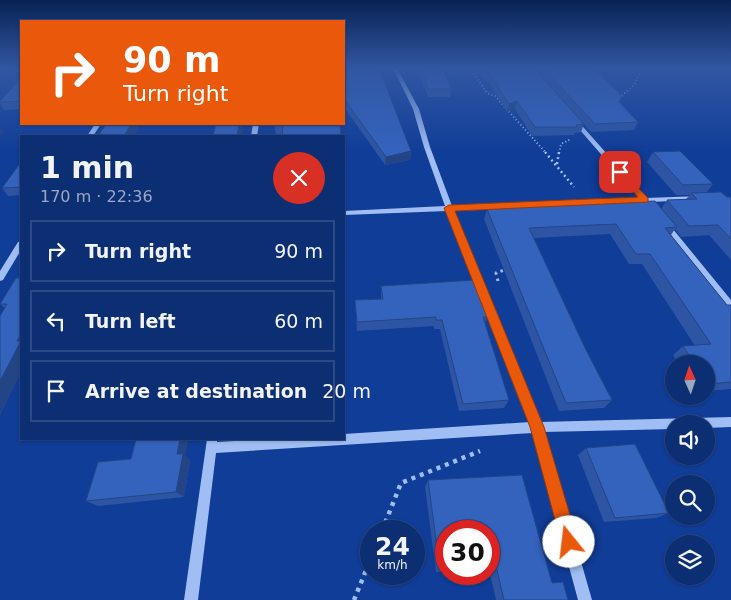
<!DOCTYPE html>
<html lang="en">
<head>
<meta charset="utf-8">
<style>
	:root { --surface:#0c2e72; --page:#153677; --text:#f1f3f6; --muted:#9aa8c4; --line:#2c4a84 }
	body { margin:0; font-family:"DejaVu Sans",sans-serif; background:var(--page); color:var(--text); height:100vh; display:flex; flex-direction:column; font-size:19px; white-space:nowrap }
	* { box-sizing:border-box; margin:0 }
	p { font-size:16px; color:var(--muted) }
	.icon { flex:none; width:28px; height:28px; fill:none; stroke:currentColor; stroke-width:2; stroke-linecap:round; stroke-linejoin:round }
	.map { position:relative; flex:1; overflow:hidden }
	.drawer { position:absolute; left:20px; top:135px; width:325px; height:305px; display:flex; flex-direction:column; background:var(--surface); border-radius:0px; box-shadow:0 1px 4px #0004,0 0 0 1px var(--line) }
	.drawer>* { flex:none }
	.top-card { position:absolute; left:20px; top:20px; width:325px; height:105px; border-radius:0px; box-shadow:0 1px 4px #0004,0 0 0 1px var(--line); background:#ea580c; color:#fff; overflow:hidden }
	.needle { width:32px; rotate:357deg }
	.buttons { position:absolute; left:665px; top:355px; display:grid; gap:10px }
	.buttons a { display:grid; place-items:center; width:50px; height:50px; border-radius:50%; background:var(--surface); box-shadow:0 1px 4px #0004,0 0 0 1px var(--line); font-size:25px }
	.speed { position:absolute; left:360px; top:520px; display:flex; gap:10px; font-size:25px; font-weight:700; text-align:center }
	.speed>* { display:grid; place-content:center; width:65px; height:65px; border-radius:50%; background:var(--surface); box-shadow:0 1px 4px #0004,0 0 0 1px var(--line); line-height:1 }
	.speed small { font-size:12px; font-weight:400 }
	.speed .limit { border:8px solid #d22; background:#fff; color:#111 }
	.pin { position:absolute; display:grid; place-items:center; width:42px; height:42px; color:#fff; margin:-21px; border-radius:10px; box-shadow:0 2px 8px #0006 }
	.me { position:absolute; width:55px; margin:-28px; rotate:344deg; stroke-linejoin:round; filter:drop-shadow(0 0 4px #0008) }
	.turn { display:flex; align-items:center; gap:18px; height:105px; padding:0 20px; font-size:22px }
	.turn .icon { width:65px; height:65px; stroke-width:2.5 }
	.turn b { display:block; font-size:35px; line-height:42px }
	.round { display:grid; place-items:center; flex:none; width:52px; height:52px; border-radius:26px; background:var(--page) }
	.overview { display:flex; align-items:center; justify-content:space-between; height:85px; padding:0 20px }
	h1 { font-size:30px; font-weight:800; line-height:38px }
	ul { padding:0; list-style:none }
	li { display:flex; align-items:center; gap:15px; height:62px; margin:0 10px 8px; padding:0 10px; border:2px solid var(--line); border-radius:0px }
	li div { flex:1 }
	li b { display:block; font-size:19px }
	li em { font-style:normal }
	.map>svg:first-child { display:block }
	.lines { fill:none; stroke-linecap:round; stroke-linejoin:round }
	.path-far3 { stroke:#a0bef4; stroke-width:2; stroke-dasharray:1 2.5; stroke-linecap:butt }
	.path-far2 { stroke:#a0bef4; stroke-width:2.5; stroke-dasharray:2 3; stroke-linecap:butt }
	.path-far1 { stroke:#a0bef4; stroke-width:3; stroke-dasharray:2.5 4; stroke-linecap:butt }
	.path { stroke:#a0bef4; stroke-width:4.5; stroke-dasharray:4 5; stroke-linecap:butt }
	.minor { fill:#a0bef4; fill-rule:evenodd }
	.wall { fill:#2d55a3 }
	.shaded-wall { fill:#244585 }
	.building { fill:#3463be; stroke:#244585 }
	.route { fill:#ea580c; stroke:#983908 }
</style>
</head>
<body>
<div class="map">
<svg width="731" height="600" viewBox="0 0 731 600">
	<rect width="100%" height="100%" fill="#103d98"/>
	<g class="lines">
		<g class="path-far3">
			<path d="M470,68L487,93L495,96L546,153"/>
			<path d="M619,98L634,85L642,68"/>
			<path d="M559,153L561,144L571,139"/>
		</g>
		<g class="path-far2">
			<path d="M545,152L574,187"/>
			<path d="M557,164L559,152"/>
		</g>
		<path class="path-far1" d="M498,281L496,273L507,269"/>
		<g class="path">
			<path d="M382,531L401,483L480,451"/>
			<path d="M354,600L371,558"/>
		</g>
		<g class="minor">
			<path d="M393,68H397L419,109L430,147L452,206L639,198L573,122V120H577L646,198L700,196V200H698L649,202L646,204L643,203L454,211L540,422L731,417V427L706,428V424H674V429L544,432L592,600H578L533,433L216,453L198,600H184L207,439H217V442L268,439H344V434L530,422L447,211L344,215V211L445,206L424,147L413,109Z"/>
			<path d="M95,124H101L93,136H87Z"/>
			<path d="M253,124H259L257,136H251Z"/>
			<path d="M662,223H668L731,300V309L728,308L662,227Z"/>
			<path d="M21,241V250L3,280L0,281V271L18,242Z"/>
		</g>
	</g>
	<g class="wall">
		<path d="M344,68L411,151L410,160L385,165L344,107Z"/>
		<path d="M413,68H534L584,124L581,132L575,133L574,135L532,136L515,109L507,112L486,78L483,79L481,74L446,75L451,89L450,97H428L420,76H415Z"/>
		<path d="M534,68H593L619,102L638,122L634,130L591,132Z"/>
		<path d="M21,79V109L4,110L0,104V101Z"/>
		<path d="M274,124H340L282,134H276Z"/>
		<path d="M653,152L713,184L707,192L727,197H731V260L709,235L681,237L675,229L671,235L727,305H731V389L706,391V364H679L673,355L683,346H695L642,264H629L610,234L534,238L586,350L612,400L604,408L559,411L484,219L487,209H661L667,200L686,199L690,195H676L647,162Z"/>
		<path d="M21,162V195L8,196L2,188Z"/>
		<path d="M21,278V372L0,415L5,308L0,304Z"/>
		<path d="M381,286L487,317L485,323L509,400L504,408L459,411L440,329H434V326L357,331L355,300L381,299Z"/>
		<path d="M136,439H188L185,456L190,461L184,497L98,506L86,501L131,459Z"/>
		<path d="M586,448L669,513L656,518L604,522L578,455Z"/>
		<path d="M428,480L552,583L568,600H496L489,570V531H446V572H436L425,487Z"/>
	</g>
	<g class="shaded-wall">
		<path d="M517,101L515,109L507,112L509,104Z"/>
		<path d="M131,124H140L134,136H124Z"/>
		<path d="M239,124H241L243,129L241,136H237Z"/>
		<path d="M0,128L4,132L0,136Z"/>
		<path d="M411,151L410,160L385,165L386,157Z"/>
		<path d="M21,334V372L0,415V381L17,341Z"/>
		<path d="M180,439H188L185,456L190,461L184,497L176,492L177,454Z"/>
	</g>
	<g class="building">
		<path d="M344,68H379L411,151L386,157L344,99Z"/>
		<path d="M416,68H449H443L451,89H428L421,68L416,69Z"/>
		<path d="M483,68H534L584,124L576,125L577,127H535L517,101L509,104L488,71H485Z"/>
		<path d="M543,68H593L622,96L619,102L638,122L595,124Z"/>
		<path d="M21,79V101L0,102V101Z"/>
		<path d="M106,124H131L124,136H98Z"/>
		<path d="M216,124H239L237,136H213Z"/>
		<path d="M274,124H340L341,136H282L283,124L274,125Z"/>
		<path d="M680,151L713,184L683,185L653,152Z"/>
		<path d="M21,162V187L2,188Z"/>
		<path d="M721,192L727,197H731V239L718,225L689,226L667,200L697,199L691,193Z"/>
		<path d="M655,201L677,227L665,228L727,305H731V382L708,384L706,380V364H695L683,346L711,344L650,254H636L616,224L529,228L586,350L612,400L566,403L487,209Z"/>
		<path d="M16,278H21V334L17,341H21L0,381V316L7,304H0Z"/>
		<path d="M475,280L487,317H483L509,400L463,404L442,320H436V317L357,322L355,300L383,299L381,286Z"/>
		<path d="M136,439H180L177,454H183L176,492L86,501L98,462L131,459Z"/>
		<path d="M635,444L669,513L615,518L586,448Z"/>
		<path d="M522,475L552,583L563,582L568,600H504L496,566H489V531H446V568L440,569L428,480Z"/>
	</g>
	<linearGradient id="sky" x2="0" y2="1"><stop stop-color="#092254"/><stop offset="0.45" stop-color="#3157a2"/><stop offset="1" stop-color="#3157a2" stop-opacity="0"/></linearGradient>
	<rect width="731" height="152" fill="url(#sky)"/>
	<path class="route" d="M620,169L648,198V202L455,211L544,427L578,542L575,548L569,551L563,548L561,542L530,427L444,208L449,205L638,197L616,172Z"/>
</svg>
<div class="buttons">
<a><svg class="needle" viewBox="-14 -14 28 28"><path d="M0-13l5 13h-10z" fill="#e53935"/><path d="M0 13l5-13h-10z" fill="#9aa8c4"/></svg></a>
<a><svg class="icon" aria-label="sound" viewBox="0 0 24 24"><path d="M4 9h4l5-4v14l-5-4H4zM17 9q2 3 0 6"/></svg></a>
<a><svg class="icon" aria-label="search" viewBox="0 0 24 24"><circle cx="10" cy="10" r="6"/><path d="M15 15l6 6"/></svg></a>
<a><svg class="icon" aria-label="layers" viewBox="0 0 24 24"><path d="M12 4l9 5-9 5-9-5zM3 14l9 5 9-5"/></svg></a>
</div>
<div class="speed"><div>24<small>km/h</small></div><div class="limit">30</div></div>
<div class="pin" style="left:620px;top:172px;background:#d93025"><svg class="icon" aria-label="arrive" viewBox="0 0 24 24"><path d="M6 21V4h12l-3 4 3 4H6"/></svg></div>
<svg class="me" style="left:569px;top:542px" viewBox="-20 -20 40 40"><circle r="19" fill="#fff"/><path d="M0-13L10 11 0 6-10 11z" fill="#ea580c"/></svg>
<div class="top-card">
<div class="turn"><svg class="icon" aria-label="right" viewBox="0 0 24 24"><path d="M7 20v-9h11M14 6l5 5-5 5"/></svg><div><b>90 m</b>Turn right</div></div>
</div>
<section class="drawer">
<div class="overview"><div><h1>1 min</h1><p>170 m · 22:36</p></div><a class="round" style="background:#d93025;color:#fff"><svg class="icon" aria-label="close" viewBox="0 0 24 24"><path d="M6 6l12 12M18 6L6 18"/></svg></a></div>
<ul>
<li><svg class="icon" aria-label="right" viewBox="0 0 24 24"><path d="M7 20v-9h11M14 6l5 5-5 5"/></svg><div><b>Turn right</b></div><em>90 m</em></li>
<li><svg class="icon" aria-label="left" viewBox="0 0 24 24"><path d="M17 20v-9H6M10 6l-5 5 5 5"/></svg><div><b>Turn left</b></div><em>60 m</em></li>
<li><svg class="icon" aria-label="arrive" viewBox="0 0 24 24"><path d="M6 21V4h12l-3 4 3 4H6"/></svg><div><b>Arrive at destination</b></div><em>20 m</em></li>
</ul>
</section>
</div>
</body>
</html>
